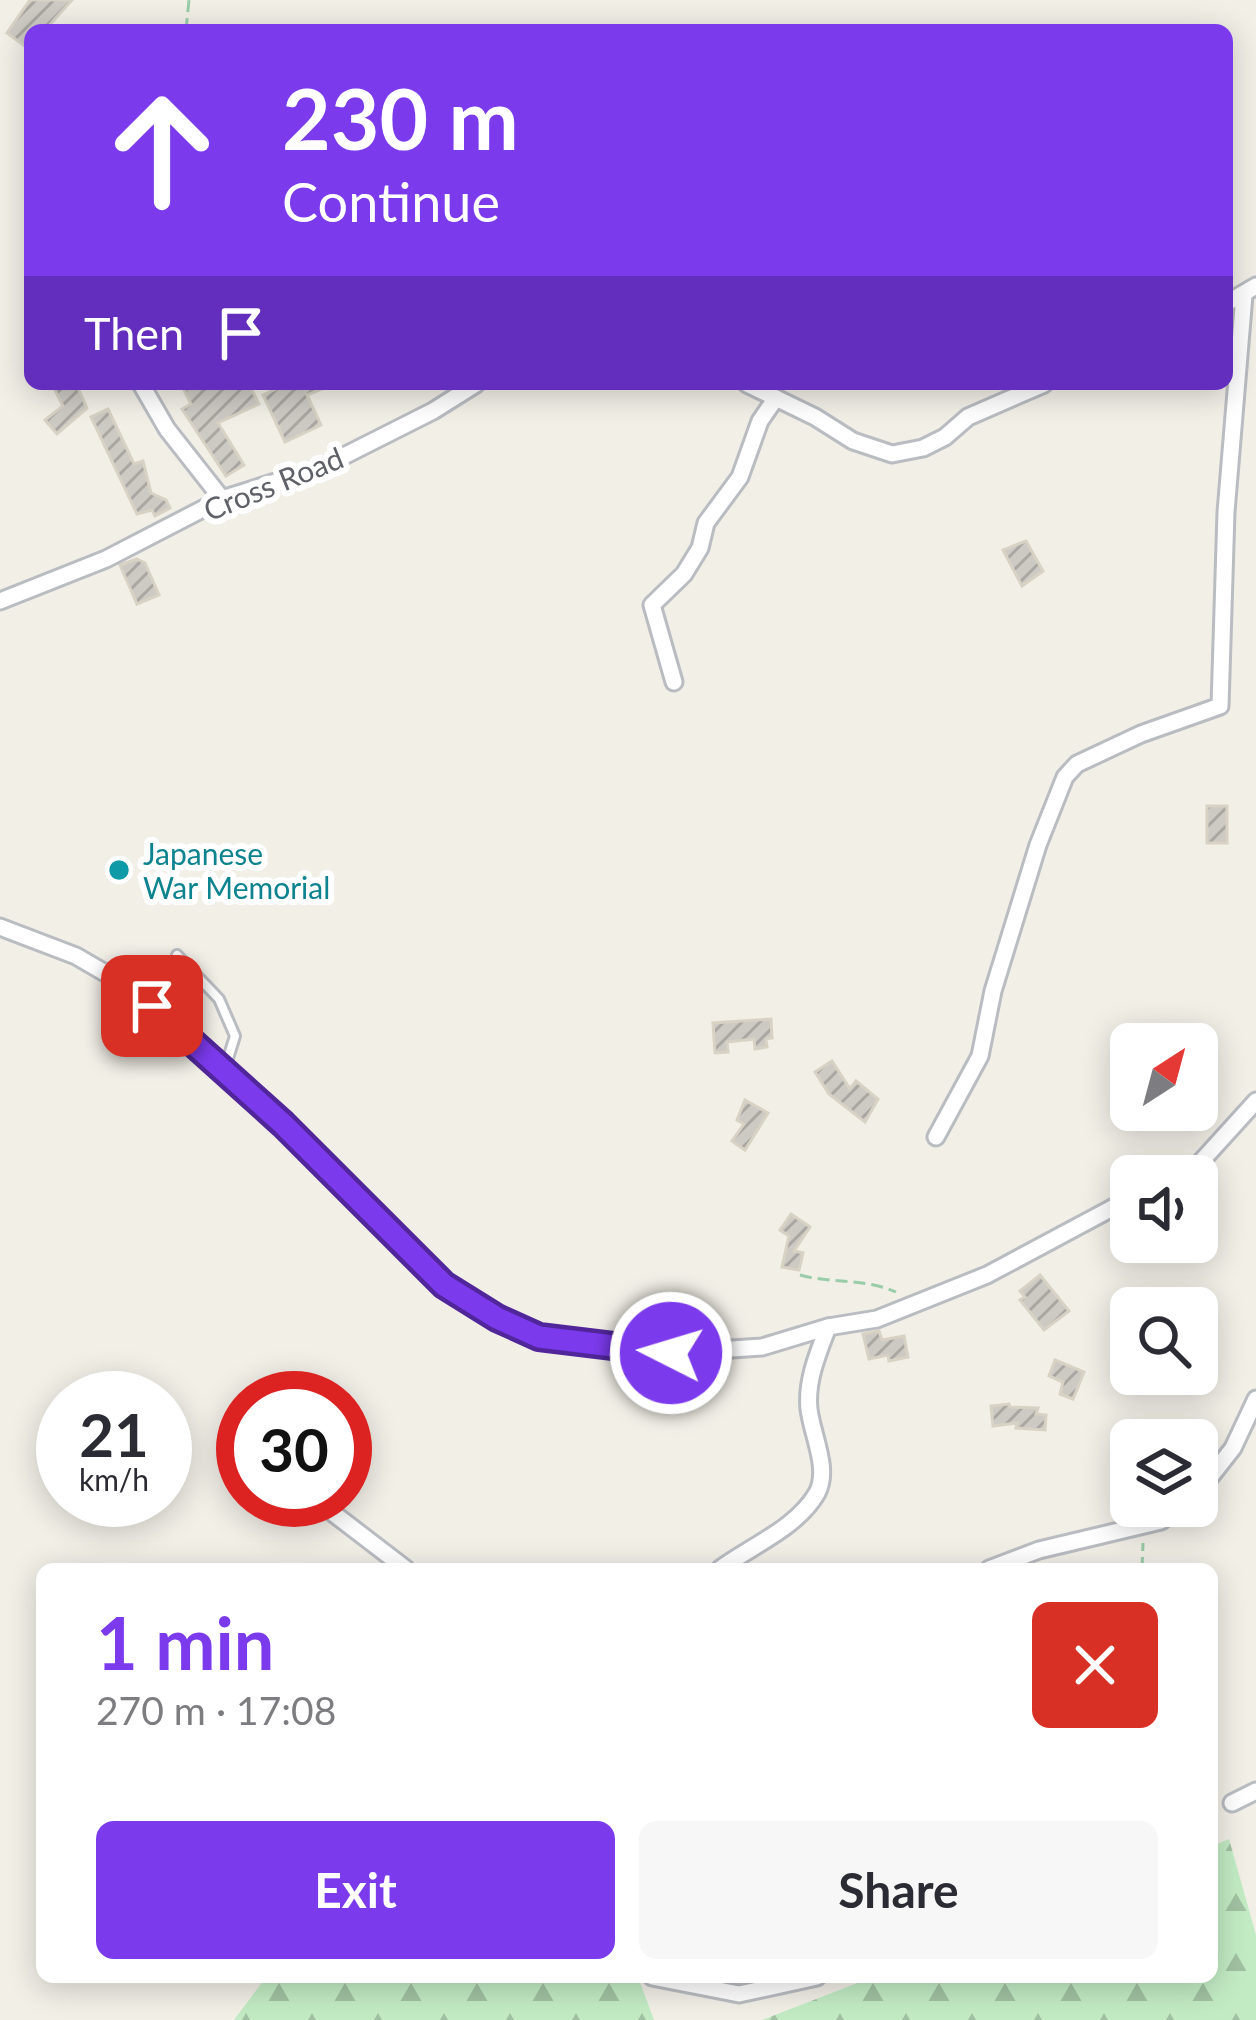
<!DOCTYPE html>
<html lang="en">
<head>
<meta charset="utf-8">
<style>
	:root { --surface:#fff; --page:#f7f7f7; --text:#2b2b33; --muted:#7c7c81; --accent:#7c3aed }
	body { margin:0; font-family:Lato,sans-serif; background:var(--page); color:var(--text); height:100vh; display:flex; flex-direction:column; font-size:45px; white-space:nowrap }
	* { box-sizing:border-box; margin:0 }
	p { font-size:39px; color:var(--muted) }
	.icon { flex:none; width:66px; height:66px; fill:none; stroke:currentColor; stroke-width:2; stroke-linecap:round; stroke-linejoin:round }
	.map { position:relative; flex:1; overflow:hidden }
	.sheet { position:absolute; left:36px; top:1563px; width:1182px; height:420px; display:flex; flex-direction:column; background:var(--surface); border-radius:18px; box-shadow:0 6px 30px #0003 }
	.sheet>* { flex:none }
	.banner { position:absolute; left:24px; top:24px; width:1209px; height:366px; border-radius:18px; box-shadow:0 6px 30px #0003; background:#7c3aed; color:#fff; overflow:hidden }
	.needle { width:78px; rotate:36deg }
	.buttons { position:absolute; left:1110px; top:1023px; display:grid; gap:24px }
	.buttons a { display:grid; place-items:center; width:108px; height:108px; border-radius:18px; background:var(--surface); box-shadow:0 6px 30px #0003; font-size:60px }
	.speed { position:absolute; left:36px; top:1371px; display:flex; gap:24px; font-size:60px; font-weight:700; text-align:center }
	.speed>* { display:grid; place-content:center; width:156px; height:156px; border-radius:50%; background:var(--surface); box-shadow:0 6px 30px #0003; line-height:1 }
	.speed small { font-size:30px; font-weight:400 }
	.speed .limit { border:18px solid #d22; background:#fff; color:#111 }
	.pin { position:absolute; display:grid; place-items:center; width:102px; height:102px; color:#fff; margin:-51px; border-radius:24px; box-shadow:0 6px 18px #0006 }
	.me { position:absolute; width:132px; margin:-66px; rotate:275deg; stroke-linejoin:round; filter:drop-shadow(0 0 9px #0008) }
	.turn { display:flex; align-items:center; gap:42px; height:252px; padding:0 60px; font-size:54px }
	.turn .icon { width:156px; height:156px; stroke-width:2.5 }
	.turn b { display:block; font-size:84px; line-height:102px }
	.then { display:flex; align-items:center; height:114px; padding:0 60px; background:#0003; gap:24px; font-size:45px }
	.round { display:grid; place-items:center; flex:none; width:126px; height:126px; border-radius:18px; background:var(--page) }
	.head { display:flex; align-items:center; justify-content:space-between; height:204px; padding:0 60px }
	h1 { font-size:72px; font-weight:700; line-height:90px; color:var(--accent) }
	.primary-button { display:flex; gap:24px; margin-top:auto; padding:24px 60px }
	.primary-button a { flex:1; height:138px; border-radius:18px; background:var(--accent); color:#fff; font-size:48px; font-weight:700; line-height:138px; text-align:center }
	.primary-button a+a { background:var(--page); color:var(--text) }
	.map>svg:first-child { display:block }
	.forest { fill:url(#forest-firs) }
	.building { fill:url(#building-hatch); stroke:#d7d2c4; stroke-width:3 }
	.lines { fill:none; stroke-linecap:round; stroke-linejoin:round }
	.lane-casing { stroke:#b9bcc1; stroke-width:14 }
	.street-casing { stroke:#b9bcc1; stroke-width:21 }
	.path { stroke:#99cda9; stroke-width:3; stroke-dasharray:12 6; stroke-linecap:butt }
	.lane { stroke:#fff; stroke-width:8 }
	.street { stroke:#fff; stroke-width:15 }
	.route-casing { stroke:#51269a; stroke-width:30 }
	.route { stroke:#7c3aed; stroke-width:21 }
	.culture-dot { fill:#0f9aa8; stroke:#fff; stroke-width:4.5 }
	.labels { text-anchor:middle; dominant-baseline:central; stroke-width:12; stroke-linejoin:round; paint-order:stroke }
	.street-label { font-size:30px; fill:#5e6268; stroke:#fff }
	.culture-label { font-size:30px; fill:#0d838f; stroke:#fff; text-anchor:start }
</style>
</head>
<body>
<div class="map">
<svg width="1256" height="2020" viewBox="0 0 1256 2020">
	<defs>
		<pattern id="forest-firs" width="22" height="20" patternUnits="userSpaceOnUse" patternTransform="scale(3)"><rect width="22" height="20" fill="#c2ebc3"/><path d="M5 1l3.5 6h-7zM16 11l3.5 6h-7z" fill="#a1c2a2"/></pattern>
		<pattern id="building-hatch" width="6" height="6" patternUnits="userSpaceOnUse" patternTransform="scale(3)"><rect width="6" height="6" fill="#cdcac4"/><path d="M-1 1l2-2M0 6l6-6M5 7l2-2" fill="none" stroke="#aaa7a3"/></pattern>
	</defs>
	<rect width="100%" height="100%" fill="#f2efe7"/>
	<g class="forest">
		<path d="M1229,1839L1256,1935V2020H762L873,1977H1212V1846Z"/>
		<path d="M266,1977H638L654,2020H234Z"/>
	</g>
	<g class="building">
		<path d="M30,0H72L45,30H30V50L7,33Z"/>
		<path d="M52,384H76L87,408L57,434L45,420L63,406Z"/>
		<path d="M181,384H249L259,404L218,423L244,465L226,476L182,409L191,404Z"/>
		<path d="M287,384H334L307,395L321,425L285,442L263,395Z"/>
		<path d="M108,409L134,464L143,461L151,493L166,500L170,508L155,516L152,510L137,514L91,417Z"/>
		<path d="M1026,541L1043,571L1022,586L1003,550Z"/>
		<path d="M137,559L145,563L159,595L137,604L120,565Z"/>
		<rect x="1207" y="806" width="20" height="37"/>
		<path d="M771,1019L772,1038L766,1039L767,1047L755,1049L754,1039L727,1042L728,1052L715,1053L713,1023Z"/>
		<path d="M832,1061L850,1089L856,1081L878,1099L865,1122L829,1094L815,1072Z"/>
		<path d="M745,1100L768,1113L745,1150L732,1141L744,1124L737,1120Z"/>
		<path d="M791,1214L810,1227L794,1251L803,1253L799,1270L782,1267L789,1236L780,1230Z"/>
		<path d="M1040,1275L1069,1311L1044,1330L1020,1300L1025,1297L1020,1291Z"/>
		<path d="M879,1331L882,1340L904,1336L908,1357L889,1361L888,1355L869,1359L863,1334Z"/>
		<path d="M1055,1360L1084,1372L1073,1399L1060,1394L1063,1382L1049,1376Z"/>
		<path d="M1009,1404L1010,1407L1038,1408L1036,1414L1046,1415L1045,1430L1016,1428L1017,1423L993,1426L991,1406Z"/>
	</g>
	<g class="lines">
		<g class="lane-casing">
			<path id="lane" d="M177,955L219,999L235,1036L225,1068"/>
		</g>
		<g class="street-casing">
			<g id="street">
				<path d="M1227,303L1256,286"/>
				<path d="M141,384L167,429L222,499"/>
				<path d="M747,384L815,417L853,441L892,454L923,448L945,437L968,417L1044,384"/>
				<path d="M0,601L106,559L222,499L320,468L433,411L476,384"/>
				<path d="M674,682L652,605L684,574L700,548L706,523L740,477L760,421L776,398"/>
				<path d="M0,927L76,956L124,984L180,1028L282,1124L444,1285L497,1318L539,1337L671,1353L762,1347L828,1327L877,1319L987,1275L1131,1198"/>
				<path d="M936,1137L980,1056L993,991L1038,845L1065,777L1077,764L1141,734L1220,706L1226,512L1244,295"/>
				<path d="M1188,1176L1256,1101"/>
				<path d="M1197,1494L1233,1448L1256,1399"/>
				<path d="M316,1500L406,1569"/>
				<path d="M720,1569C751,1546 797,1528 817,1493C830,1469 812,1435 809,1409C806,1381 818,1353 828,1327"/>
				<path d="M989,1569L1039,1550L1161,1521L1181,1506"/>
				<path d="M1232,1803L1256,1791"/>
				<path d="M652,1977L739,1994L817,1977"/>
			</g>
		</g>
		<g class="path">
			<path d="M186,30L189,0"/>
			<path d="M800,1275C833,1284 865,1278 896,1292"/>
			<path d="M1142,1569L1143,1543"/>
		</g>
		<use href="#lane" class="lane"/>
		<use href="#street" class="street"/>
	</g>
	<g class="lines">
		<g class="route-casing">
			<path id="route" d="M152,1006L283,1124L444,1285L497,1318L539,1337L671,1353"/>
		</g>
		<use href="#route" class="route"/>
	</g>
	<circle class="culture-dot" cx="119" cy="870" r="12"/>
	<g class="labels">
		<g class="street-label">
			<text transform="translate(273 483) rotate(-22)">Cross Road</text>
		</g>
		<g class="culture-label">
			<text x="143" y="853">Japanese<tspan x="143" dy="34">War Memorial</tspan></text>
		</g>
	</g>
</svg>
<div class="buttons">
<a><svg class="needle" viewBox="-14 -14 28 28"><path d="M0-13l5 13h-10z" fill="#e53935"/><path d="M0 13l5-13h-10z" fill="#7c7c81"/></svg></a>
<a><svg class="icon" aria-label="sound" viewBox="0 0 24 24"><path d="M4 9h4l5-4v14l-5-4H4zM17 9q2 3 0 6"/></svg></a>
<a><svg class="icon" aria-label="search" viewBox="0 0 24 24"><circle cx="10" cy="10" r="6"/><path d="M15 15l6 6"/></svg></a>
<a><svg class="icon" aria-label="layers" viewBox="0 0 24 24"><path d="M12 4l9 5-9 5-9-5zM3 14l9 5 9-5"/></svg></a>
</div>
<div class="speed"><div>21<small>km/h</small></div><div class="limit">30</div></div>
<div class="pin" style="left:152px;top:1006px;background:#d93025"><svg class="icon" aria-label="arrive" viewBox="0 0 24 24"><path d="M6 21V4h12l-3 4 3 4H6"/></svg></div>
<svg class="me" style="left:671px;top:1353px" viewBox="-20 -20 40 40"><circle r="17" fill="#7c3aed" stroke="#fff" stroke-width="3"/><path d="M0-11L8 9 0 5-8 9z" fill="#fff"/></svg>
<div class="banner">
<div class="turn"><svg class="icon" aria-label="ahead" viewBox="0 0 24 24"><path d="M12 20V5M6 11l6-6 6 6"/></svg><div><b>230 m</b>Continue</div></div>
<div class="then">Then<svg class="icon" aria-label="arrive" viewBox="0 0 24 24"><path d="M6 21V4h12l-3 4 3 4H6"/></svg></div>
</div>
<section class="sheet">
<div class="head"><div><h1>1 min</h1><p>270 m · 17:08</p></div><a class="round" style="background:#d93025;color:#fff"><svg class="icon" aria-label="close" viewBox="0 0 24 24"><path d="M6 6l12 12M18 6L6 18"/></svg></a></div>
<div class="primary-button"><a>Exit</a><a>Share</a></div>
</section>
</div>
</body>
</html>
